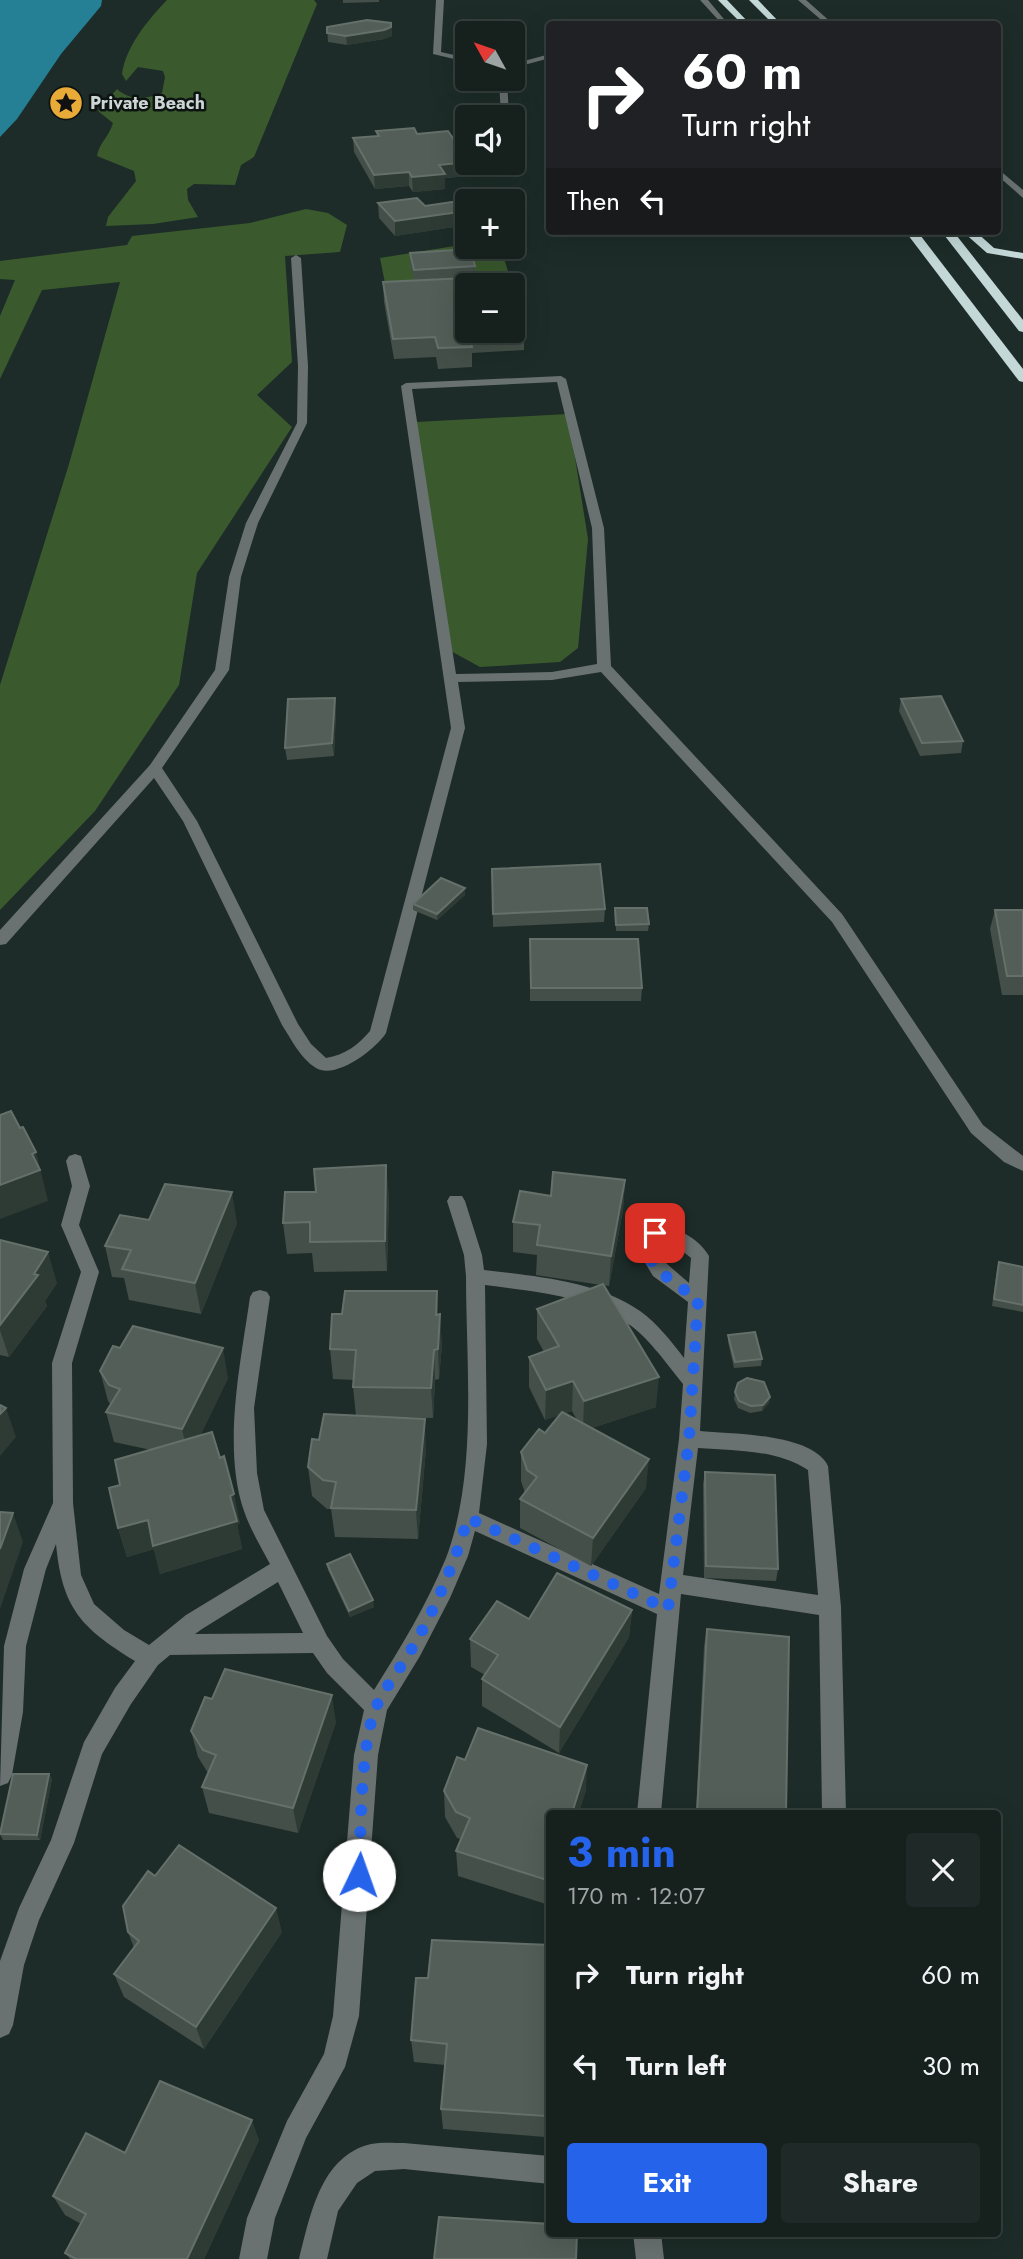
<!DOCTYPE html>
<html lang="en">
<head>
<meta charset="utf-8">
<style>
	:root { --surface:#16211e; --page:#1f2927; --text:#f1f3f6; --muted:#9ea3a4; --line:#353e3c; --accent:#2563eb }
	body { margin:0; font-family:Jost,sans-serif; background:var(--page); color:var(--text); height:100vh; display:flex; flex-direction:column; font-size:26px; white-space:nowrap }
	* { box-sizing:border-box; margin:0 }
	p { font-size:23px; color:var(--muted) }
	.icon { flex:none; width:38px; height:38px; fill:none; stroke:currentColor; stroke-width:2; stroke-linecap:round; stroke-linejoin:round }
	.map { position:relative; flex:1; overflow:hidden }
	.side { position:absolute; left:546px; top:1810px; width:455px; height:427px; display:flex; flex-direction:column; background:var(--surface); border-radius:7px; box-shadow:0 7px 28px #0002,0 0 0 2px var(--line) }
	.side>* { flex:none }
	.banner { position:absolute; left:546px; top:21px; width:455px; height:214px; border-radius:7px; box-shadow:0 7px 28px #0002,0 0 0 2px var(--line); background:#202124; color:#fff; overflow:hidden }
	.needle { width:46px; rotate:310deg }
	.fabs { position:absolute; left:455px; top:21px; display:grid; gap:14px }
	.fabs a { display:grid; place-items:center; width:70px; height:70px; border-radius:7px; background:var(--surface); box-shadow:0 7px 28px #0002,0 0 0 2px var(--line); font-size:35px }
	.pin { position:absolute; display:grid; place-items:center; width:60px; height:60px; color:#fff; margin:-30px; border-radius:14px; box-shadow:0 4px 10px #0006 }
	.me { position:absolute; width:77px; margin:-38px; rotate:3deg; stroke-linejoin:round; filter:drop-shadow(0 0 5px #0008) }
	.turn { display:flex; align-items:center; gap:24px; height:147px; padding:0 21px; font-size:32px }
	.turn .icon { width:91px; height:91px; stroke-width:2.5 }
	.turn b { display:block; font-size:49px; line-height:60px }
	.then { display:flex; align-items:center; height:66px; padding:0 21px; background:#0003; gap:14px; font-size:26px }
	.round { display:grid; place-items:center; flex:none; width:74px; height:74px; border-radius:7px; background:var(--page) }
	.headline { display:flex; align-items:center; justify-content:space-between; height:119px; padding:0 21px }
	h1 { font-size:42px; font-weight:700; line-height:52px; color:var(--accent) }
	.action { display:flex; gap:14px; margin-top:auto; padding:14px 21px }
	.action a { flex:1; height:80px; border-radius:7px; background:var(--accent); color:#fff; font-size:28px; font-weight:700; line-height:80px; text-align:center }
	.action a+a { background:var(--page); color:var(--text) }
	ul { padding:0; list-style:none }
	li { display:flex; align-items:center; gap:21px; height:91px; padding:0 21px }
	li div { flex:1 }
	li b { display:block; font-size:26px }
	li em { font-style:normal }
	.map>svg:first-child { display:block }
	.green { fill:#3a5a2e }
	.water { fill:#258095 }
	.lines { fill:none; stroke-linecap:round; stroke-linejoin:round }
	.minor { fill:#6a7171; fill-rule:evenodd }
	.highway { fill:#c4d8d8; fill-rule:evenodd }
	.wall { fill:#434f48; fill-rule:evenodd }
	.shaded-wall { fill:#2e3b35 }
	.building { fill:#525e57; stroke:#65706a; stroke-width:2 }
	.route { stroke:#2563eb; stroke-width:12; stroke-dasharray:0 21.6 }
	.labels { text-anchor:middle; dominant-baseline:central; stroke-width:5; stroke-linejoin:round; paint-order:stroke }
	.far-poi-label { font-size:18px; font-weight:bold; fill:#cdd6d4; stroke:#0c1311; text-anchor:start }
</style>
</head>
<body>
<div class="map">
<svg width="1023" height="2259" viewBox="0 0 1023 2259">
	<rect width="100%" height="100%" fill="#1d2c28"/>
	<g class="green">
		<path d="M167,0H314L317,4L254,157L241,165L235,185L194,184L187,189L188,200L198,217L153,224L106,226L108,217L136,181L134,171L97,156C99,143 109,137 113,123L98,111L117,89C130,101 146,99 162,93L165,77L163,71L138,67L126,81L122,74C126,46 148,20 167,0Z"/>
		<path d="M306,209L328,213L347,225L340,252L285,256L292,362L257,395L292,427L197,573L179,685L95,811L0,910V685L69,464L120,282L42,290L0,379V316L15,280L0,279V261L127,245L132,236L250,223Z"/>
		<path d="M467,244V247L501,248L512,285H467L387,293L380,258Z"/>
		<path d="M568,414L588,539L578,648L560,662L480,667L449,650L416,422Z"/>
	</g>
	<path class="water" d="M0,0H102L101,6L61,54L17,119L0,137Z"/>
	<g class="lines">
		<g class="minor">
			<path d="M436,0H444L441,52L467,58V62L433,54Z"/>
			<path d="M700,0H708L728,24H722Z"/>
			<path d="M798,0H806L833,24H826Z"/>
			<path d="M550,54V58L513,68V64Z"/>
			<path d="M499,79H507L509,117H501Z"/>
			<path d="M998,169L1023,190V198L998,176Z"/>
			<path d="M296,255L301,258L308,366L307,423L258,523L241,577L229,670L162,768L197,821L298,1024L311,1044L326,1058C345,1055 358,1045 370,1031L451,728L401,386L406,383L561,376L566,379L604,528L611,666L842,914L983,1125L1023,1156V1171L1004,1162L971,1133L832,922L601,672L552,680L458,682L465,728L386,1033C376,1049 336,1080 316,1068C301,1059 291,1039 282,1025L183,821L154,778L6,944L0,945V930L150,765L215,670L229,577L246,523L297,423L298,366L291,258ZM557,382L592,528L597,664L552,672L456,674L412,389Z"/>
			<path d="M75,1154L81,1156L90,1186L79,1225L99,1272L72,1363L73,1503L81,1575L94,1604L124,1630L149,1645L186,1615L270,1564C261,1547 250,1529 244,1511C222,1448 241,1361 250,1297L253,1292L260,1290L267,1292L270,1297L254,1408L257,1473L264,1510L327,1636L343,1659L374,1690C401,1647 427,1604 446,1558C478,1473 466,1365 466,1276L464,1255L447,1201L450,1196H462L465,1201L482,1255L484,1270C534,1276 597,1281 640,1311C657,1323 671,1341 684,1358L688,1302L653,1276L638,1251C641,1208 695,1230 709,1256L700,1431C731,1434 812,1433 828,1466L841,1607L846,1813H822L819,1615L681,1594L661,1813H637L657,1614L475,1531L468,1556L450,1598L420,1656L387,1710L378,1755L359,2016L345,2067L306,2138L275,2218L267,2259H239L247,2218L287,2121L324,2054L333,2016L354,1755L364,1710L327,1673L313,1653L170,1655L158,1665L131,1704L102,1754L74,1843L39,1920L24,1965L13,2025L9,2034L0,2038V1961L19,1908L51,1840L84,1742L115,1688L135,1661C81,1628 62,1608 56,1544L46,1569L26,1646L23,1712L12,1775L8,1783L0,1786L4,1646L24,1569L53,1503L52,1363L81,1272L61,1225L72,1186L66,1161L69,1156ZM660,1240L674,1244L691,1258L689,1283L659,1257L657,1251ZM485,1285C530,1291 585,1295 624,1321C648,1336 665,1362 683,1384L679,1439L659,1594L479,1513L487,1444ZM698,1448C736,1451 775,1449 808,1470L818,1595L683,1575ZM278,1582L303,1633L195,1634L202,1629Z"/>
			<path d="M404,2143L550,2156V2184L404,2169L375,2171L357,2183L338,2211L327,2259H299C310,2217 320,2156 371,2144C381,2142 394,2143 404,2143Z"/>
			<path d="M633,2233H661L664,2259H636Z"/>
		</g>
		<g class="highway">
			<path d="M718,0H727L750,24H742Z"/>
			<path d="M749,0H758L781,24H773Z"/>
			<path d="M905,231H917L1023,369V382L1019,381Z"/>
			<path d="M941,231H953L1023,320V332L1019,331Z"/>
			<path d="M962,231H975L994,248L1023,253V259L987,253Z"/>
		</g>
	</g>
	<g class="wall">
		<path d="M343,0H379V2L343,3Z"/>
		<path d="M327,27H391L392,36L384,39L347,45L328,42Z"/>
		<path d="M376,131L417,134L469,163V176L445,178V189L413,192L409,186L375,189L354,152L353,138L377,136Z"/>
		<path d="M514,193L524,202L523,217L513,219V201H467V225L395,236L379,218L378,203L417,198L425,206Z"/>
		<path d="M410,253L475,266V277L414,280L410,263Z"/>
		<path d="M383,282L524,330V350L472,353V367L438,369L436,357L394,359L384,302Z"/>
		<path d="M901,699L963,741L961,753L920,756L899,711Z"/>
		<path d="M336,711L334,756L287,760L285,748Z"/>
		<path d="M492,869L605,909L604,922L493,927Z"/>
		<path d="M465,888V895L437,920L413,910V904Z"/>
		<path d="M615,908L649,924L648,931H616Z"/>
		<path d="M995,910H1023V995H1002L990,929Z"/>
		<path d="M530,939L642,988L641,1001H530Z"/>
		<path d="M625,1180L623,1210L609,1286L603,1285L656,1407L592,1428L646,1488L591,1566L520,1528V1499L525,1493L521,1481V1452L545,1433L559,1415L545,1420L529,1387V1357L544,1352L537,1339V1309L601,1285L536,1275L537,1255L513,1252V1222L551,1196ZM572,1411L577,1420L565,1413Z"/>
		<path d="M389,1196L387,1271L314,1272L312,1253L287,1254L283,1223Z"/>
		<path d="M149,1220L237,1223L201,1314L129,1300L124,1278L112,1277L105,1246Z"/>
		<path d="M0,1240L57,1283L45,1301L47,1306L9,1357L0,1355Z"/>
		<path d="M999,1262L1023,1267V1312L992,1306L997,1269Z"/>
		<path d="M437,1291L438,1315L442,1345L439,1379L435,1380L433,1418L385,1417L426,1449L418,1539L335,1537L331,1509H327L312,1496L308,1467L319,1440L356,1416L353,1387L354,1380L333,1379L330,1349L342,1314Z"/>
		<path d="M728,1335L762,1359L761,1366L734,1368L728,1342Z"/>
		<path d="M100,1371L228,1378L200,1436L240,1523L237,1524L242,1549L160,1574L154,1549L127,1557L118,1528L120,1485L151,1450L114,1442L106,1412L111,1405L108,1401Z"/>
		<path d="M735,1392L769,1403L762,1411L750,1413L738,1408L734,1399Z"/>
		<path d="M705,1472L778,1569L776,1581L704,1578L703,1484Z"/>
		<path d="M327,1564L374,1607L350,1617L328,1570Z"/>
		<path d="M632,1610L629,1637L559,1753L482,1706V1679L485,1675L471,1667L470,1639L529,1619Z"/>
		<path d="M707,1629L786,1813H696L704,1646Z"/>
		<path d="M212,1699L336,1722L298,1833L209,1813L202,1787L208,1773L198,1757L191,1731Z"/>
		<path d="M465,1760L586,1791L550,1813L549,1905L458,1876L456,1851L461,1839L457,1838L445,1817L444,1791Z"/>
		<path d="M49,1774L52,1779L40,1840H3L0,1834Z"/>
		<path d="M155,1876L282,1932L204,2049L124,1997L114,1974L134,1948L128,1932Z"/>
		<path d="M550,1945V2069H548L545,2137L443,2129L441,2109L445,2065L414,2062L411,2040L428,1978Z"/>
		<path d="M259,2140L204,2259H70L65,2253L81,2224L65,2215L53,2196L125,2153Z"/>
	</g>
	<g class="shaded-wall">
		<path d="M391,27L392,36L384,39L347,45L346,36Z"/>
		<path d="M467,162L469,163V176L445,178V189L413,192L412,177L439,165Z"/>
		<path d="M409,172V186L375,189L374,175Z"/>
		<path d="M524,202L523,217L513,219V204Z"/>
		<path d="M467,211V225L395,236V221Z"/>
		<path d="M335,698L336,711L334,756L332,743Z"/>
		<path d="M465,888V895L437,920V914Z"/>
		<path d="M36,1152L48,1201L0,1219V1185L32,1154Z"/>
		<path d="M386,1165L389,1196L387,1271L385,1241Z"/>
		<path d="M625,1180L623,1210L609,1286L611,1256Z"/>
		<path d="M232,1192L237,1223L201,1314L195,1283Z"/>
		<path d="M48,1252L57,1283L45,1301L47,1306L9,1357L0,1330V1325Z"/>
		<path d="M437,1291L438,1321L436,1315Z"/>
		<path d="M440,1314L442,1345L439,1379L438,1349Z"/>
		<path d="M223,1348L228,1378L189,1459L182,1429Z"/>
		<path d="M434,1350L435,1380L433,1418L431,1388Z"/>
		<path d="M659,1377L656,1407L583,1431L584,1401Z"/>
		<path d="M573,1381L572,1411L545,1420L546,1390Z"/>
		<path d="M770,1397L769,1403L762,1411L763,1405Z"/>
		<path d="M6,1408L16,1437L0,1456V1414Z"/>
		<path d="M425,1419L426,1449L418,1539L416,1510Z"/>
		<path d="M649,1459L646,1488L591,1566L593,1538Z"/>
		<path d="M234,1494L240,1523L237,1524L242,1549L160,1574L154,1549L127,1557L118,1528Z"/>
		<path d="M13,1513L23,1542L0,1609V1549Z"/>
		<path d="M373,1600L374,1607L350,1617L349,1611Z"/>
		<path d="M632,1610L629,1637L559,1753L560,1727Z"/>
		<path d="M332,1695L336,1722L298,1833L293,1808Z"/>
		<path d="M587,1765L586,1791L579,1813H572Z"/>
		<path d="M49,1774L52,1779L40,1840L37,1835Z"/>
		<path d="M276,1908L282,1932L204,2049L196,2027Z"/>
		<path d="M252,2120L259,2140L204,2259H187Z"/>
	</g>
	<g class="building">
		<path d="M367,20L391,23V27L384,30L346,36L327,33V27Z"/>
		<path d="M414,128L417,134L448,131L467,159V162L439,165L445,174L412,177L409,172L374,175L353,138L379,136L376,131Z"/>
		<path d="M514,193L524,202L513,204V201H467V211L395,221L378,203L417,198L425,206Z"/>
		<path d="M470,249L475,266L414,270L410,253Z"/>
		<path d="M509,276L511,285H467V331H511L468,333L472,347L438,348L435,337L393,339L383,282Z"/>
		<path d="M513,290L524,330L513,331Z"/>
		<path d="M941,696L963,741L922,743L901,699Z"/>
		<path d="M335,698L332,743L285,748L288,699Z"/>
		<path d="M600,864L605,909L493,914L492,869Z"/>
		<path d="M441,878L465,888L437,914L413,904Z"/>
		<path d="M615,908H647L649,924L616,925Z"/>
		<path d="M995,910H1023V976H1007Z"/>
		<path d="M530,939H638L642,988H531Z"/>
		<path d="M11,1111L20,1128L23,1127L36,1152L32,1154L40,1170L0,1185V1115Z"/>
		<path d="M386,1165L385,1241L310,1242V1222L283,1223L285,1192H316L314,1169Z"/>
		<path d="M553,1172L625,1180L611,1256L537,1245L540,1225L513,1222L520,1191L551,1196Z"/>
		<path d="M165,1184L232,1192L195,1283L122,1269L131,1250L105,1246L120,1215L149,1220Z"/>
		<path d="M0,1240L48,1252L34,1274L38,1275L0,1325Z"/>
		<path d="M999,1262L1023,1267V1305L994,1299Z"/>
		<path d="M603,1284L659,1377L584,1401L573,1381L546,1390L529,1357L559,1346L537,1309Z"/>
		<path d="M345,1291H437L436,1315L440,1314L438,1349L434,1350L431,1388L353,1387L356,1350L330,1349L332,1314H342Z"/>
		<path d="M133,1326L223,1348L182,1429L106,1412L120,1389L109,1385L100,1371L113,1346L120,1348Z"/>
		<path d="M755,1332L762,1359L735,1362L728,1335Z"/>
		<path d="M747,1378L764,1382L770,1397L763,1405L751,1406L739,1401L735,1392L738,1383Z"/>
		<path d="M0,1405L6,1408L0,1414Z"/>
		<path d="M562,1412L649,1459L593,1538L520,1499L537,1477L527,1470L521,1452L539,1429L545,1433Z"/>
		<path d="M324,1414L425,1419L416,1510L331,1508L336,1482L323,1480L308,1467L312,1439L319,1440Z"/>
		<path d="M212,1432L220,1458L224,1456L234,1494L230,1496L237,1521L153,1546L148,1520L118,1528L109,1488L120,1485L115,1460Z"/>
		<path d="M705,1472L775,1475L778,1569L706,1566Z"/>
		<path d="M0,1512L13,1513L0,1549Z"/>
		<path d="M350,1554L373,1600L349,1611L327,1564Z"/>
		<path d="M557,1573L632,1610L560,1727L482,1679L498,1655L470,1639L497,1601L529,1619Z"/>
		<path d="M707,1629L789,1637L786,1813H697Z"/>
		<path d="M225,1669L332,1695L293,1808L202,1787L216,1755L203,1750L191,1731L205,1697L212,1699Z"/>
		<path d="M478,1728L587,1765L572,1813H550V1881L456,1851L470,1818L456,1812L444,1791L457,1757L465,1760Z"/>
		<path d="M13,1774H49L37,1835L0,1834Z"/>
		<path d="M179,1845L276,1908L196,2027L114,1974L139,1941L128,1932L123,1906L148,1871L155,1876Z"/>
		<path d="M432,1940L550,1945V2048L546,2116L441,2109L447,2044L411,2040L416,1978H428Z"/>
		<path d="M160,2081L252,2120L187,2259H76L65,2253L86,2214L53,2196L86,2133L125,2153Z"/>
		<path d="M439,2217L550,2224V2233H577L576,2259H434Z"/>
	</g>
	<g class="lines">
		<path class="route" d="M359,1875C361,1834 360,1740 377,1705C386,1686 400,1669 411,1650C436,1608 454,1564 468,1518L668,1609L689,1439L698,1299C682,1288 626,1256 655,1233"/>
	</g>
	<defs>
		<g id="sight-disc" transform="scale(1.75)"><circle r="9.5" fill="#e8ab37" stroke="#0c1311"/><path d="M0-6L1.8-2.2L6-1.7L2.9 1.2L3.7 5.4L0 3.3L-3.7 5.4L-2.9 1.2L-6-1.7L-1.8-2.2Z" fill="#111"/></g>
	</defs>
	<g fill-rule="evenodd">
		<use href="#sight-disc" x="66" y="103"/>
	</g>
	<g class="labels">
		<g class="far-poi-label">
			<text x="90" y="103">Private Beach</text>
		</g>
	</g>
</svg>
<div class="fabs">
<a><svg class="needle" viewBox="-14 -14 28 28"><path d="M0-13l5 13h-10z" fill="#e53935"/><path d="M0 13l5-13h-10z" fill="#9ea3a4"/></svg></a>
<a><svg class="icon" aria-label="sound" viewBox="0 0 24 24"><path d="M4 9h4l5-4v14l-5-4H4zM17 9q2 3 0 6"/></svg></a>
<a>+</a>
<a>−</a>
</div>
<div class="pin" style="left:655px;top:1233px;background:#d93025"><svg class="icon" aria-label="arrive" viewBox="0 0 24 24"><path d="M6 21V4h12l-3 4 3 4H6"/></svg></div>
<svg class="me" style="left:359px;top:1875px" viewBox="-20 -20 40 40"><circle r="19" fill="#fff"/><path d="M0-13L10 11 0 6-10 11z" fill="#2563eb"/></svg>
<div class="banner">
<div class="turn"><svg class="icon" aria-label="right" viewBox="0 0 24 24"><path d="M7 20v-9h11M14 6l5 5-5 5"/></svg><div><b>60 m</b>Turn right</div></div>
<div class="then">Then<svg class="icon" aria-label="left" viewBox="0 0 24 24"><path d="M17 20v-9H6M10 6l-5 5 5 5"/></svg></div>
</div>
<section class="side">
<div class="headline"><div><h1>3 min</h1><p>170 m · 12:07</p></div><a class="round"><svg class="icon" aria-label="close" viewBox="0 0 24 24"><path d="M6 6l12 12M18 6L6 18"/></svg></a></div>
<ul>
<li><svg class="icon" aria-label="right" viewBox="0 0 24 24"><path d="M7 20v-9h11M14 6l5 5-5 5"/></svg><div><b>Turn right</b></div><em>60 m</em></li>
<li><svg class="icon" aria-label="left" viewBox="0 0 24 24"><path d="M17 20v-9H6M10 6l-5 5 5 5"/></svg><div><b>Turn left</b></div><em>30 m</em></li>
</ul>
<div class="action"><a>Exit</a><a>Share</a></div>
</section>
</div>
</body>
</html>
